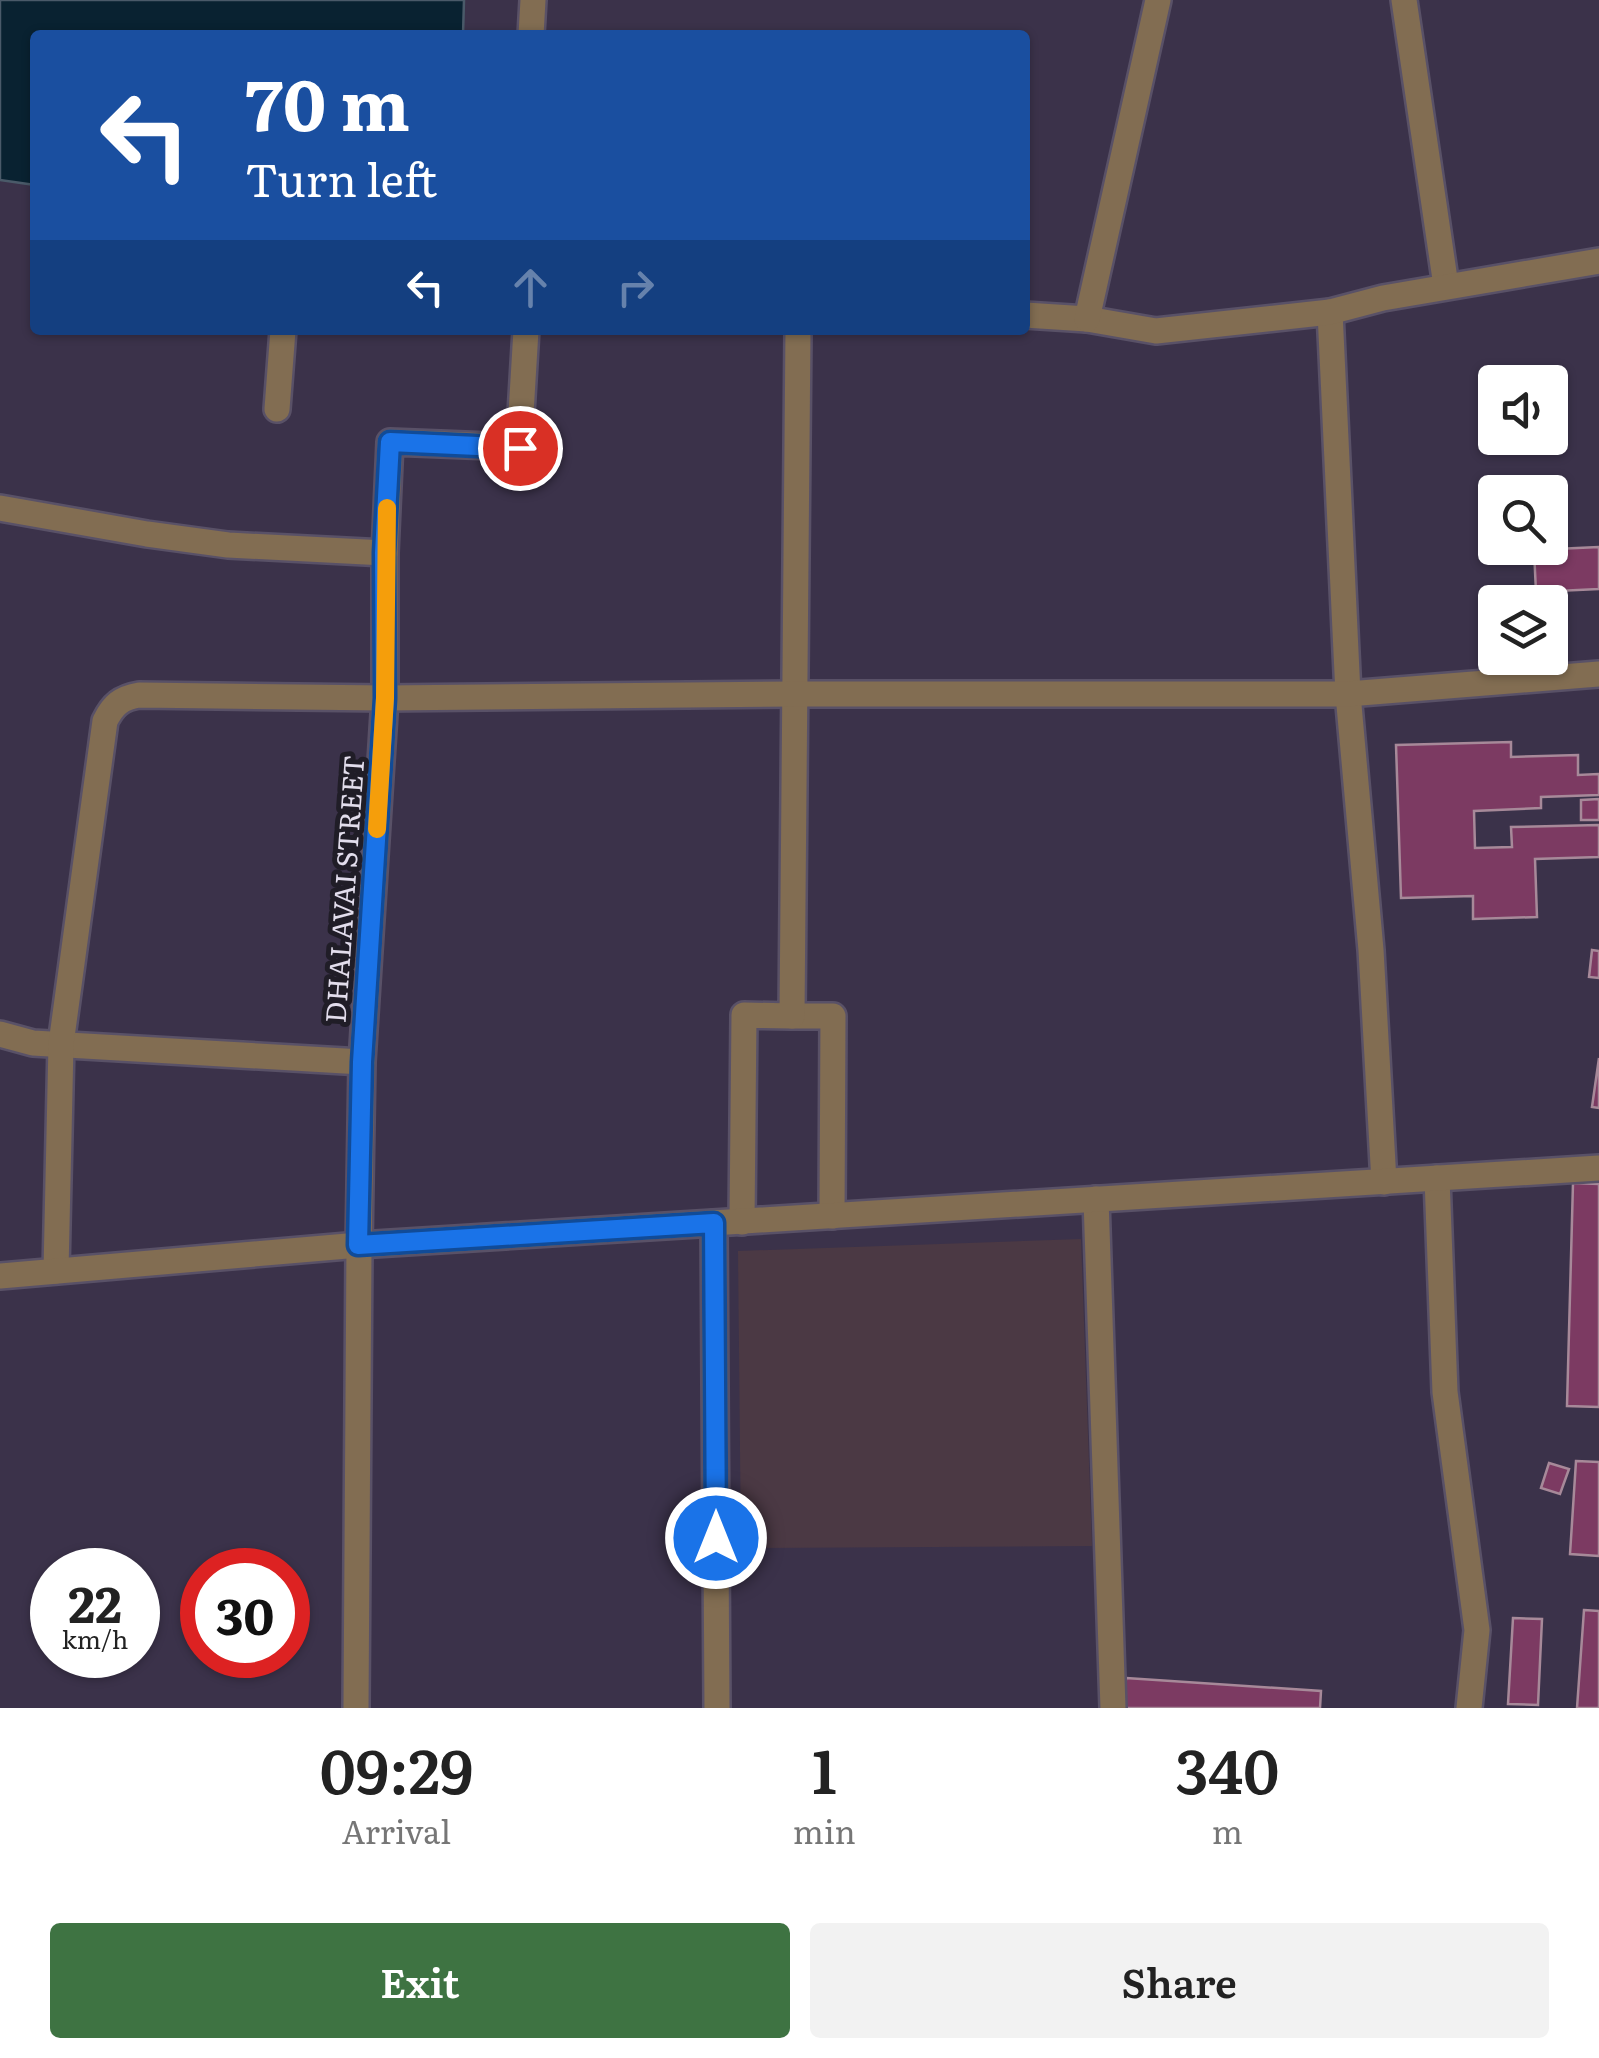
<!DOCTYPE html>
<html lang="en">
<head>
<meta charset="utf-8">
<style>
	:root { --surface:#fff; --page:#f2f2f2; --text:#222; --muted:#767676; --accent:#3e7342 }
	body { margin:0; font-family:Literata,serif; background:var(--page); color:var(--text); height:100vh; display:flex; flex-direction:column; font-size:38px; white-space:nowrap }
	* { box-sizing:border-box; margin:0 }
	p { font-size:32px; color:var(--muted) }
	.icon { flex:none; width:55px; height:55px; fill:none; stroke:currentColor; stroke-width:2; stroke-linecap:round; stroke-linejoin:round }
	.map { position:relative; height:1708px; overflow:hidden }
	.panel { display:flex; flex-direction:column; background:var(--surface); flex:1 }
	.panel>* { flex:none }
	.banner { position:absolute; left:30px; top:30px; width:1000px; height:305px; border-radius:10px; box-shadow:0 2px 8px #0004; background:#1a4fa0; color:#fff; overflow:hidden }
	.controls { position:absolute; left:1478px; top:365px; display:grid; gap:20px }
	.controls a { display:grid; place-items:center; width:90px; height:90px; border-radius:10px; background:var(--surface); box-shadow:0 2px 8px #0004; font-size:50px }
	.speed { position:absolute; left:30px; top:1548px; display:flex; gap:20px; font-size:50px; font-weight:700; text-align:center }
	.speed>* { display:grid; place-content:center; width:130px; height:130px; border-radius:50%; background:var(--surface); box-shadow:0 2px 8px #0004; line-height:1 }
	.speed small { font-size:25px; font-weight:400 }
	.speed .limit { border:15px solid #d22; background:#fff; color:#111 }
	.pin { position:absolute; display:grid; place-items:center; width:85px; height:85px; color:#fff; margin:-42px; border:5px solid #fff; border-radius:50%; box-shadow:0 2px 10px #0007 }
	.me { position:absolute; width:110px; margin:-55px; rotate:0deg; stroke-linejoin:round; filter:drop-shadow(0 0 8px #0008) }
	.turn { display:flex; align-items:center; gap:35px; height:210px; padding:0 50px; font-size:45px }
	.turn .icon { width:130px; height:130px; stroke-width:2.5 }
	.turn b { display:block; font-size:70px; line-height:85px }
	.lanes { display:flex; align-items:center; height:95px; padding:0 50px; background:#0003; justify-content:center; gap:50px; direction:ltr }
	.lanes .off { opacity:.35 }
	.eta { display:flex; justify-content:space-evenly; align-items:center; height:170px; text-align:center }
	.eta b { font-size:60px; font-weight:600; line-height:70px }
	.primary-button { display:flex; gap:20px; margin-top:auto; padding:20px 50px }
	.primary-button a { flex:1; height:115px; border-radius:10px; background:var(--accent); color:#fff; font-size:40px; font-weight:600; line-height:115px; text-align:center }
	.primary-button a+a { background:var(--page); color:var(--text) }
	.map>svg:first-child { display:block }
	.commercial { fill:#4b3944 }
	.water { fill:#092231; stroke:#4a5a69; stroke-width:2.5 }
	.building { fill:#7c3a62; stroke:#a78999; stroke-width:2.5 }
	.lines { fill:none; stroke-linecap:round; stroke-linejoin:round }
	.minor-casing { stroke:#595167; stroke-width:30 }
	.minor { stroke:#826d52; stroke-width:25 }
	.route-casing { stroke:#114b97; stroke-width:25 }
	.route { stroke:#1a73e8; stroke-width:18 }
	.slow { stroke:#f59e0b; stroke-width:18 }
	.labels { text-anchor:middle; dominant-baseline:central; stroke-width:10; stroke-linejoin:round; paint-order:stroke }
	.street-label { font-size:28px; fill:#e2ddec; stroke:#201d27 }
</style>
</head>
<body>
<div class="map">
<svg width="1599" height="1708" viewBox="0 0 1599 1708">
	<rect width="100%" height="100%" fill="#3b324a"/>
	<path class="commercial" d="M1081,1239L1092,1546L741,1548L738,1251Z"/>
	<path class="water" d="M0,0H464L463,35H35V185L0,180Z"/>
	<g class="building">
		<path d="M1599,547V589L1536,592L1534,550Z"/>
		<path d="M1511,742V757L1578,755V775L1599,774V795L1541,797V808L1474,811L1475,848L1512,847L1511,827L1599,825V857L1535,859L1537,917L1473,919V896L1401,898L1396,745Z"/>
		<path d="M1599,799V820H1581V800Z"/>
		<path d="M1592,950L1599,951V978L1589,977Z"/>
		<path d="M1599,1058V1108L1592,1107Z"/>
		<path d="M1573,1183L1599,1184V1407L1567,1406Z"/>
		<path d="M1576,1461L1599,1462V1556L1570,1554Z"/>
		<path d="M1549,1463L1569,1469L1560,1494L1541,1488Z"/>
		<path d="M1584,1610L1599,1611V1708H1577Z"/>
		<path d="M1513,1618L1542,1619L1538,1705L1508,1704Z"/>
		<path d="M1126,1678L1321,1691L1320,1708H1124Z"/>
	</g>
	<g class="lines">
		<g class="minor-casing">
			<g id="minor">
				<path d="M1404,0L1446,286"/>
				<path d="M531,35L533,0"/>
				<path d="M1330,312L1348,694L1371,950L1384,1182"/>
				<path d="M1025,315L1087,319L1156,331L1330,312L1383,298L1599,261"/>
				<path d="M1087,319L1158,0"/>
				<path d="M277,409L283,330"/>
				<path d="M0,508L147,534L228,545L385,553"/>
				<path d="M792,1016H833L832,1216"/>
				<path d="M0,1034L33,1043L362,1062"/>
				<path d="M1437,1178L1445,1392L1477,1630L1469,1708"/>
				<path d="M1096,1199L1113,1708"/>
				<path d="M742,1222L744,1015L792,1016L798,330"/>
				<path d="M714,1223L717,1708"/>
				<path d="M56,1271L61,1044L105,721C113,705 121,698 139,695L385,698L794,694H1348L1599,674"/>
				<path d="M0,1276L359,1245L1599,1168"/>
				<path d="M356,1708L359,1245L362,1062L385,698V553L390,442L519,447L526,330"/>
			</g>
		</g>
		<use href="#minor" class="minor"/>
	</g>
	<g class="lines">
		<g class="route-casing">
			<path id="route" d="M520,448L390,442L384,553L385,698L362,1062L358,1245L714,1223L716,1538"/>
		</g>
		<use href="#route" class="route"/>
		<path class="slow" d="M377,829L385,698L387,508"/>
	</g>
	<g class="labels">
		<g class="street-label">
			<text transform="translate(343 889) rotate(-86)">DHALAVAI STREET</text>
		</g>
	</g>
</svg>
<div class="controls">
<a><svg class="icon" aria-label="sound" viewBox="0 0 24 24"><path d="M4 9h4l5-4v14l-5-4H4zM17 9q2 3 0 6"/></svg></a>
<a><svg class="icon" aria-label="search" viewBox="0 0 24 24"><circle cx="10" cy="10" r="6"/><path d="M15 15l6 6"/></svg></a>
<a><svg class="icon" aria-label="layers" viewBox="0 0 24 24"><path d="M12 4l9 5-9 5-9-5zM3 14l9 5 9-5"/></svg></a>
</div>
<div class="speed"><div>22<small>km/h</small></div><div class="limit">30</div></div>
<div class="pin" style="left:520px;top:448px;background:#d93025"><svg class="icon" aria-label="arrive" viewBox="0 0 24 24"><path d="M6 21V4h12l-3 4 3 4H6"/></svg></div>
<svg class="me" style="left:716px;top:1538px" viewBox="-20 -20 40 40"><circle r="17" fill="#1a73e8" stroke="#fff" stroke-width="3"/><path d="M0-11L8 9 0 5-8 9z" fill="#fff"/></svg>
<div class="banner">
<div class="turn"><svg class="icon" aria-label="left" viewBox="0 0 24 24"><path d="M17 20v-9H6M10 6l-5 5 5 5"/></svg><div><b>70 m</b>Turn left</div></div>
<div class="lanes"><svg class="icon" aria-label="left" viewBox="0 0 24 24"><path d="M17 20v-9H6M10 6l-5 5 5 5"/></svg><svg class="icon off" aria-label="ahead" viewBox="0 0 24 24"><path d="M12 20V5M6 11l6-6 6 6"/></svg><svg class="icon off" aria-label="right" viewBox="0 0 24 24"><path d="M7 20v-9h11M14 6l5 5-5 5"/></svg></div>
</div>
</div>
<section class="panel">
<div class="eta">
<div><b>09:29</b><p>Arrival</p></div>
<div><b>1</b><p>min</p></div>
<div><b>340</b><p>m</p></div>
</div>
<div class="primary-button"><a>Exit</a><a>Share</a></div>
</section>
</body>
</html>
